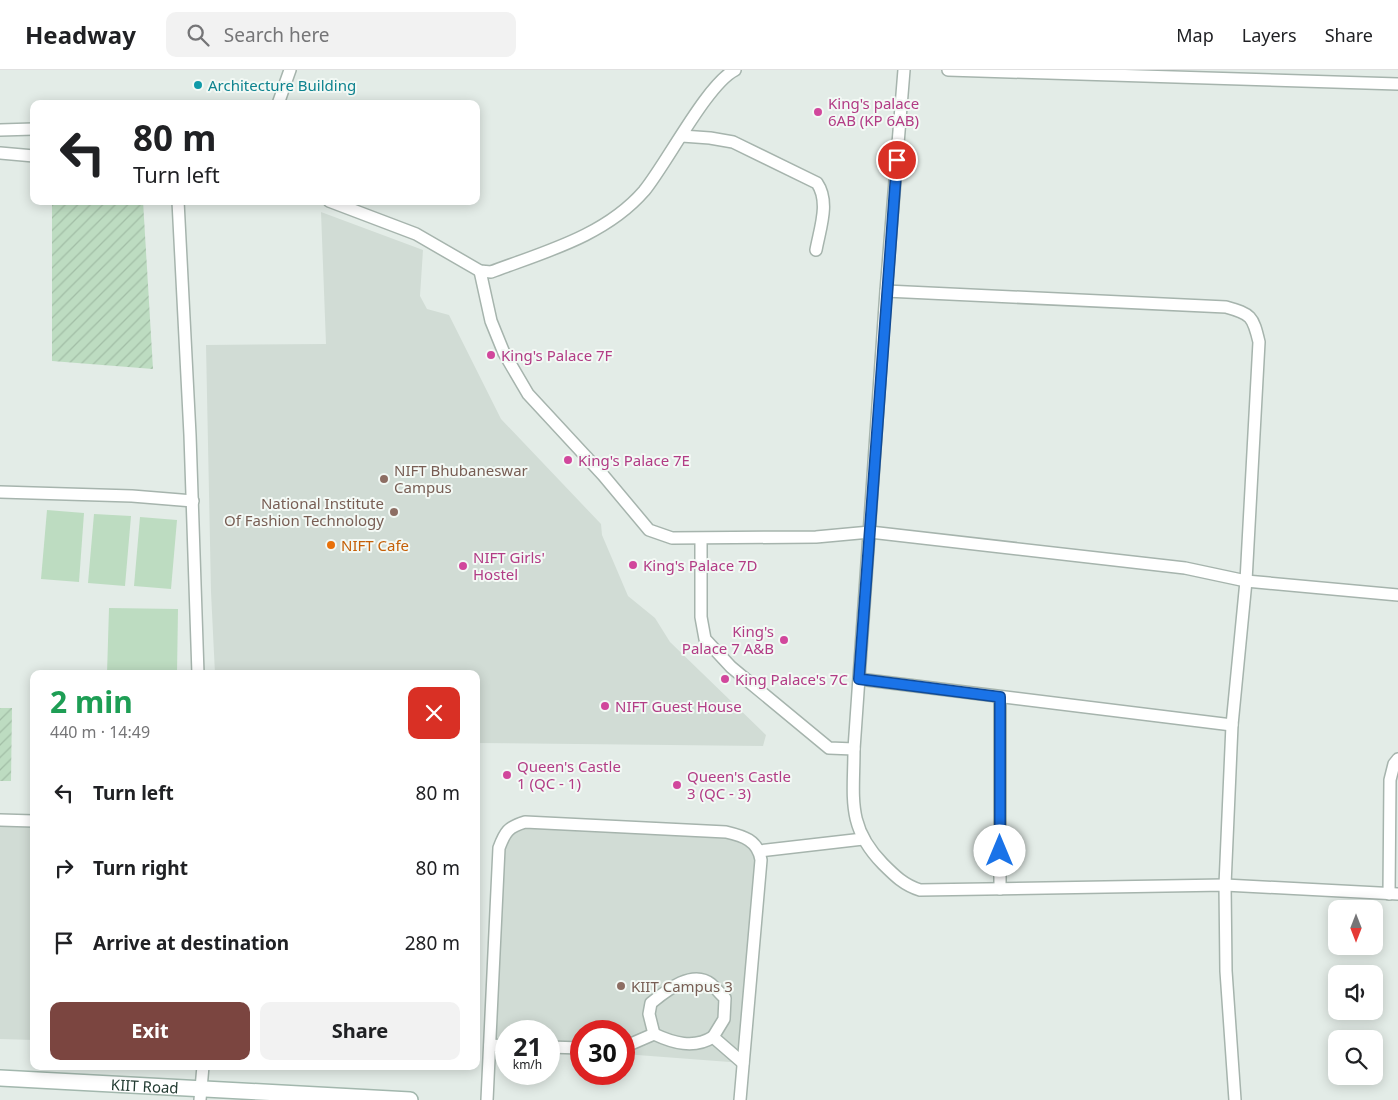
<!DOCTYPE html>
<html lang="en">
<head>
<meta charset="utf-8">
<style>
	:root { --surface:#fff; --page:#f2f2f2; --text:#202124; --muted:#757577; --line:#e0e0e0; --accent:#7b4540 }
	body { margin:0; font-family:"Noto Sans",sans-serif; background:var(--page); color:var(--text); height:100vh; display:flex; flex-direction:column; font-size:19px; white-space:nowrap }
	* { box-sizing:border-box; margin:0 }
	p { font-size:16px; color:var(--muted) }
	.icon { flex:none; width:28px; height:28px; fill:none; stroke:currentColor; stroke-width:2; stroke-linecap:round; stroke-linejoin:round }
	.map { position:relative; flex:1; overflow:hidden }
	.drawer { position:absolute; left:30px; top:600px; width:450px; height:400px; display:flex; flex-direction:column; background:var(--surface); border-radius:10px; box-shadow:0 2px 12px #0003 }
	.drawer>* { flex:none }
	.top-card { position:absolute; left:30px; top:30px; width:450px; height:105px; border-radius:10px; box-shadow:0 2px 12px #0003; background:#fff; color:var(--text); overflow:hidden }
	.needle { width:32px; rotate:180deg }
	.fabs { position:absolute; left:1328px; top:830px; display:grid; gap:10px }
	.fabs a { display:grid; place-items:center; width:55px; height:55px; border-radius:10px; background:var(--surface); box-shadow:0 2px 12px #0003; font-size:25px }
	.speed { position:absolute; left:495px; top:950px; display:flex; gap:10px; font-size:25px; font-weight:700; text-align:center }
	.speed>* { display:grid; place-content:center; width:65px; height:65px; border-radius:50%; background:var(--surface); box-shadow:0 2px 12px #0003; line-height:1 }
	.speed small { font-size:12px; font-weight:400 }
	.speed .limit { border:8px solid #d22; background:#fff; color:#111 }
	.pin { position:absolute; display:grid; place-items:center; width:42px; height:42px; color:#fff; margin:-21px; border:2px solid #fff; border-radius:50%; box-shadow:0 1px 5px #0007 }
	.me { position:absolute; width:55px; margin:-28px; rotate:0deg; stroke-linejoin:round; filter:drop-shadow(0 0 4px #0008) }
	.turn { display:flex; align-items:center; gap:18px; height:105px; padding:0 20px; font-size:22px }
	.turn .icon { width:65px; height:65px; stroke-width:2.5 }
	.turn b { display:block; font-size:35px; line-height:42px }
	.round { display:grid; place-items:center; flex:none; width:52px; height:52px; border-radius:10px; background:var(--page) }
	.summary { display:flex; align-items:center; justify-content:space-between; height:85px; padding:0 20px }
	h1 { font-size:30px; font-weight:700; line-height:38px; color:#1e9e55 }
	.primary-button { display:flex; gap:10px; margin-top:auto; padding:10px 20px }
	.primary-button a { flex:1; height:58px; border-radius:10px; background:var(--accent); color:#fff; font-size:20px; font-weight:700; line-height:58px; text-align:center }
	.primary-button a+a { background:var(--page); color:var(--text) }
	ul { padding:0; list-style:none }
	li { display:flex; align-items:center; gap:15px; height:75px; padding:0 20px }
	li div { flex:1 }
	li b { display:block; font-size:19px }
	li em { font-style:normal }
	header { display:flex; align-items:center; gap:30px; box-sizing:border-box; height:70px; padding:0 25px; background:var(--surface); border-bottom:1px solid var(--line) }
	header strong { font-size:24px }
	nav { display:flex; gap:28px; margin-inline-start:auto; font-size:18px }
	.search { width:350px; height:45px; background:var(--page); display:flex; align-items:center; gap:12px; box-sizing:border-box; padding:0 18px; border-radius:10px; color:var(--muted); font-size:19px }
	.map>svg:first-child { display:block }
	.built { fill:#d1dcd5 }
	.grass { fill:#bddcc1 }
	.garden { fill:url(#garden-furrows) }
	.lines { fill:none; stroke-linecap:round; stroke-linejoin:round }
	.minor-casing { stroke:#a6b4ad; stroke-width:14 }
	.secondary-casing { stroke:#a2b7ad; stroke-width:18 }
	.minor { stroke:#fff; stroke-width:11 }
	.secondary { stroke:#fff; stroke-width:15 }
	.route-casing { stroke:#114b97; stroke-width:12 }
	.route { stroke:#1a73e8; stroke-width:9 }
	.culture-dot { fill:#0f9aa8; stroke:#f3f9f5; stroke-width:2 }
	.hotel-dot { fill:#d1479c; stroke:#f3f9f5; stroke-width:2 }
	.education-dot { fill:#8d6e63; stroke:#f3f9f5; stroke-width:2 }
	.food-dot { fill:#e8710a; stroke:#f3f9f5; stroke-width:2 }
	.labels { text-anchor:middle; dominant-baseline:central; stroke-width:4; stroke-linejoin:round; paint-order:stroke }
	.culture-label { font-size:15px; fill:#0d838f; stroke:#f3f9f5; text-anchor:start }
	.hotel-label { font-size:15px; fill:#b23c85; stroke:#f3f9f5; text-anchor:start }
	.education-label { font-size:15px; fill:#785e54; stroke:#f3f9f5; text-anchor:start }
	.food-label { font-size:15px; fill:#c56008; stroke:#f3f9f5; text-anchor:start }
	.street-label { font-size:15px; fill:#233c32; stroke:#f3f9f5 }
</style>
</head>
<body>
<header>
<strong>Headway</strong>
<div class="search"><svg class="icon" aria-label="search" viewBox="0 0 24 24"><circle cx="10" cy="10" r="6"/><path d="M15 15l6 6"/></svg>Search here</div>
<nav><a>Map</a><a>Layers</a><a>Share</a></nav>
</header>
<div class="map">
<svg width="1398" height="1030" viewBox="0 0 1398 1030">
	<defs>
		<pattern id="garden-furrows" width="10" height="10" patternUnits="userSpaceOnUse" patternTransform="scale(1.25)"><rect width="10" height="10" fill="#bddcc1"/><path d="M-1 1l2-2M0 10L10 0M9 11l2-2" fill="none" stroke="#a2bea6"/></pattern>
	</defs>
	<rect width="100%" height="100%" fill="#e3ece7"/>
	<g class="built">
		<path d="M321,142L423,180L420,226L427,239L449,245L501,349L601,454L602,465L628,526L655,548L670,572L766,665L763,676L476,673V604H215L211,522L206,275L326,274Z"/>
		<path d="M0,750L34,751V970L0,969Z"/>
		<path d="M511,756L726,762L759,781L743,993L624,984V961H581V981L549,979V961H506V976L490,975L499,778Z"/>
	</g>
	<g class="grass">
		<path d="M47,440L84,443L79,512L41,509Z"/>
		<path d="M94,444L131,446L125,516L88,513Z"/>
		<path d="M140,447L177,450L171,519L134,516Z"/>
		<path d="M109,538L178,539L177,604H107Z"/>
	</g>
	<g class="garden">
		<path d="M52,131H143L153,299L52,291Z"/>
		<path d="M0,638H12L11,711H0Z"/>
	</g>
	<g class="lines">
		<g class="minor-casing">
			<g id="minor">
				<path d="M904,0L886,221L854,679C854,728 846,756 883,794C895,806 904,815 920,820L1225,815L1398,824"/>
				<path d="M948,0L1398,14"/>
				<path d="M278,34L290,0"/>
				<path d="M0,60L34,59"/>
				<path d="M682,66L710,68L733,72L817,113C830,132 820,158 816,180"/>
				<path d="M0,83L34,86"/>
				<path d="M178,131L190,365L198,604"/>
				<path d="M329,131L416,164L480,201L491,202C544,182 605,166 644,121C667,93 707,14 735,0"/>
				<path d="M480,201L491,251L504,283L528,324L603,405L649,460L672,468L816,467L870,462L1185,498L1246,511L1398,525"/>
				<path d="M886,221L1226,237C1251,244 1253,246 1259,272L1246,511L1232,655L1225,815L1226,901L1235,1030"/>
				<path d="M0,422L132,426L193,431"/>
				<path d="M701,469V547L705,569L731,597L829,678L854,679"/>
				<path d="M859,609L1232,655"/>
				<path d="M1000,627V819"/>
				<path d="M0,750L34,751"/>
				<path d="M759,781L863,769"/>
				<path d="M1389,824L1390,710L1394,694L1398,689"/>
				<path d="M654,964L649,944L651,933C666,921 692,899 711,914C716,918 720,924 725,928L724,949L713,967"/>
				<path d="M490,975L506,976"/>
				<path d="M549,977L581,978"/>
				<path d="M624,977L654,964C673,973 694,979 713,967L743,993"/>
				<path d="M200,1030L203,996"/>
				<path d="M487,1030L499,778C505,762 508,757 525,752L726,762C743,766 758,770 761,790L740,1030"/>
			</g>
		</g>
		<g class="secondary-casing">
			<g id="secondary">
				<path id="s1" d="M0,1008L410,1030"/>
			</g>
		</g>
		<use href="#minor" class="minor"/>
		<use href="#secondary" class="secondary"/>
	</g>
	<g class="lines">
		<g class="route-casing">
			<path id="route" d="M897,90L859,609L1000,627V781"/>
		</g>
		<use href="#route" class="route"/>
	</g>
	<circle class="culture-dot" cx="198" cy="15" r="5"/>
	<g class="hotel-dot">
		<circle cx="818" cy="42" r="5"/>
		<circle cx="491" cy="285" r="5"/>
		<circle cx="568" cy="390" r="5"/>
		<circle cx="633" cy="495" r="5"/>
		<circle cx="463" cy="496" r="5"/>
		<circle cx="784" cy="570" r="5"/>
		<circle cx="725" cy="609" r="5"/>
		<circle cx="605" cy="636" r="5"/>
		<circle cx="507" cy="705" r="5"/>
		<circle cx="677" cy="715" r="5"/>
	</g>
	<g class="education-dot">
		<circle cx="384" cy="409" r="5"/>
		<circle cx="394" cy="442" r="5"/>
		<circle cx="621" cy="916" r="5"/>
	</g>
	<circle class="food-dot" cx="331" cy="475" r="5"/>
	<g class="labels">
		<g class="culture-label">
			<text x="208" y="15">Architecture Building</text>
		</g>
		<g class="hotel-label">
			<text x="828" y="33">King's palace<tspan x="828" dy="17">6AB (KP 6AB)</tspan></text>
			<text x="501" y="285">King's Palace 7F</text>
			<text x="578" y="390">King's Palace 7E</text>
			<text x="473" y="487">NIFT Girls'<tspan x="473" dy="17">Hostel</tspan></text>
			<text x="643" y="495">King's Palace 7D</text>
			<text x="774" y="561" text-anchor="end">King's<tspan x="774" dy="17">Palace 7 A&amp;B</tspan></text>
			<text x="735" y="609">King Palace's 7C</text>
			<text x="615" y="636">NIFT Guest House</text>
			<text x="517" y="696">Queen's Castle<tspan x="517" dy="17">1 (QC - 1)</tspan></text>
			<text x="687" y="706">Queen's Castle<tspan x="687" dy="17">3 (QC - 3)</tspan></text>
		</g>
		<g class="education-label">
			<text x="394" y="400">NIFT Bhubaneswar<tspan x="394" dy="17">Campus</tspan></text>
			<text x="384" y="433" text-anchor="end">National Institute<tspan x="384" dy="17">Of Fashion Technology</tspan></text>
			<text x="631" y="916">KIIT Campus 3</text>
		</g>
		<g class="food-label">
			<text x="341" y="475">NIFT Cafe</text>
		</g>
		<g class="street-label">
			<text stroke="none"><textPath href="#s1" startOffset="145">KIIT Road</textPath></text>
		</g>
	</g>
</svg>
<div class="fabs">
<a><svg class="needle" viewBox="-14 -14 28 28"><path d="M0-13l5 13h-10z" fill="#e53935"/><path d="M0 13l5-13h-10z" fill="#757577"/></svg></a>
<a><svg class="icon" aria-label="sound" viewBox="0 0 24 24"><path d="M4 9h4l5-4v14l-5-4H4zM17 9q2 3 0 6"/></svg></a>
<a><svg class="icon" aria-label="search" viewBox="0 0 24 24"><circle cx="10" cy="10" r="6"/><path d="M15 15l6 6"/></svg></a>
</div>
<div class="speed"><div>21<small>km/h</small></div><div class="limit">30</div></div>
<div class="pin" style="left:897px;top:90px;background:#d93025"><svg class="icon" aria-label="arrive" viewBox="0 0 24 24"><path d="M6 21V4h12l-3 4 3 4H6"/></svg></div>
<svg class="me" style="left:1000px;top:781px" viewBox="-20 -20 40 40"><circle r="19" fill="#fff"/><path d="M0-13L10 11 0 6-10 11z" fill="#1a73e8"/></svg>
<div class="top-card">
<div class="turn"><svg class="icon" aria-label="left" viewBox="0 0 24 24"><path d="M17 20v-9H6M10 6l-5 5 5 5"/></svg><div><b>80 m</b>Turn left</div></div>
</div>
<section class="drawer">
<div class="summary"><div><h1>2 min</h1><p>440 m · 14:49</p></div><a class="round" style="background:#d93025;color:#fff"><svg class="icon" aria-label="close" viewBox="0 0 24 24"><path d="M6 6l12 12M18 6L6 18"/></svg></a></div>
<ul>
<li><svg class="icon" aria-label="left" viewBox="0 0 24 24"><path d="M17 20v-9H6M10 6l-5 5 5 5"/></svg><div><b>Turn left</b></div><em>80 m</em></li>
<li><svg class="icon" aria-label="right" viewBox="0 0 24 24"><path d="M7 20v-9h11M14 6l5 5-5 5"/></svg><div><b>Turn right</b></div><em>80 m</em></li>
<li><svg class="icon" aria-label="arrive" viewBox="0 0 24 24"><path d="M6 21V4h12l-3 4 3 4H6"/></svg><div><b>Arrive at destination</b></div><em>280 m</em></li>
</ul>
<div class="primary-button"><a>Exit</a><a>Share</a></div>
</section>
</div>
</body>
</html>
